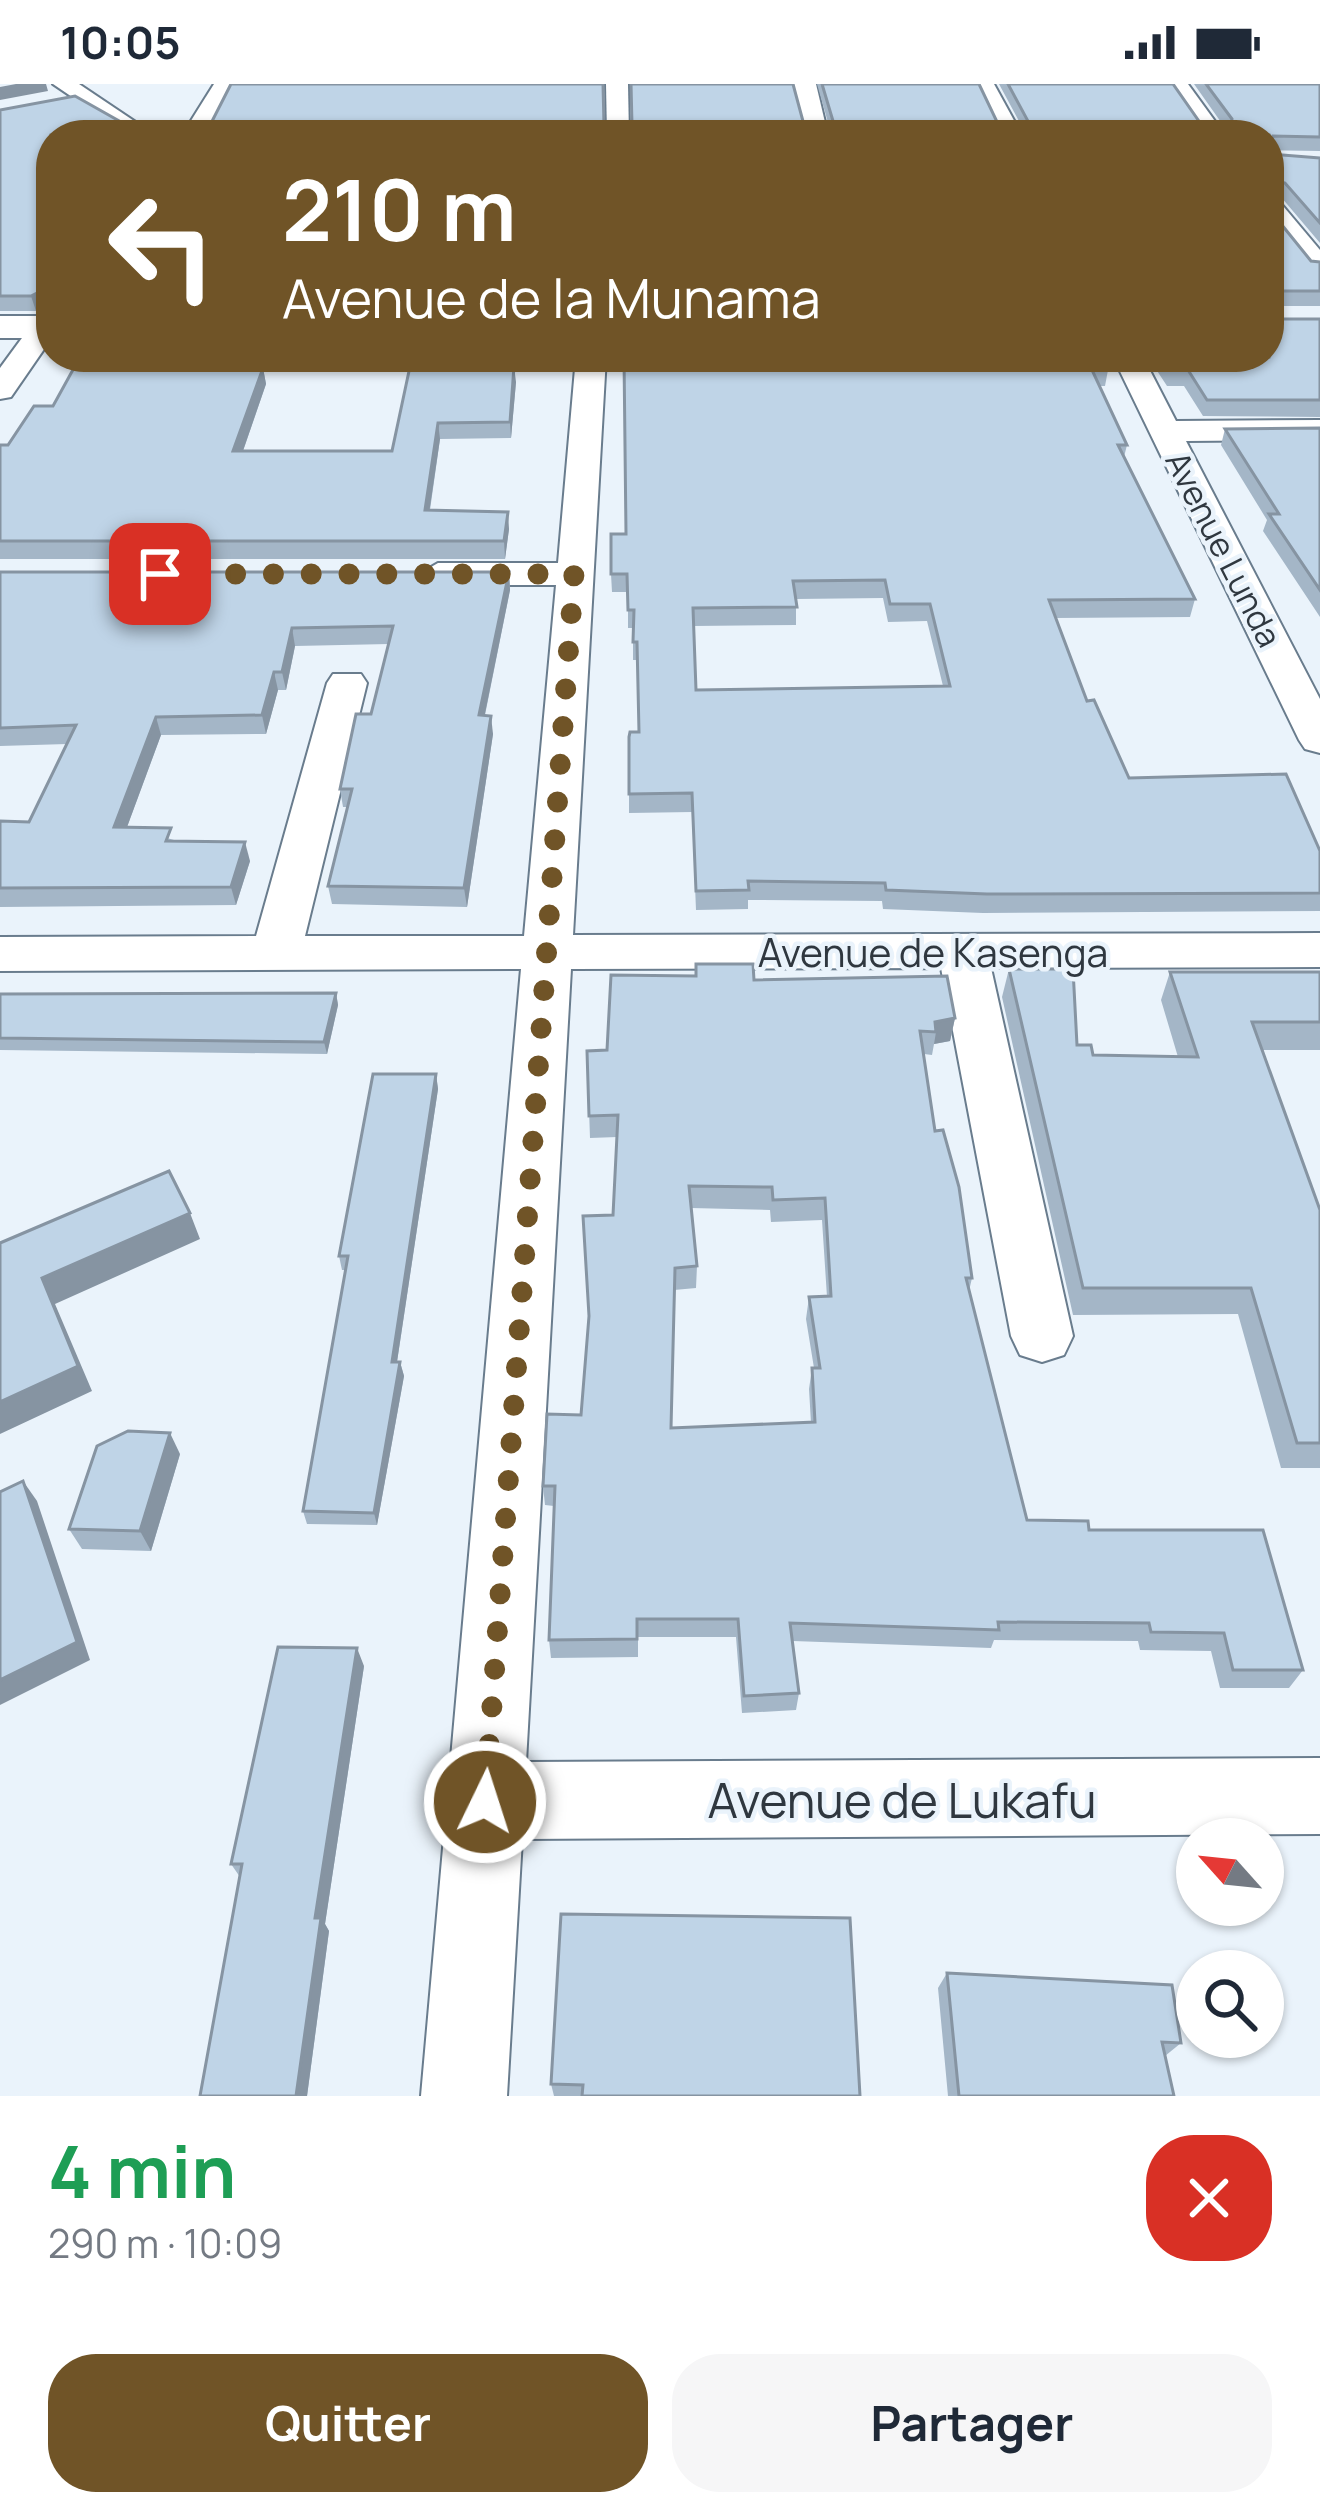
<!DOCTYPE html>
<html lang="fr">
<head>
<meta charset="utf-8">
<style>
	:root { --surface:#fff; --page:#f6f6f7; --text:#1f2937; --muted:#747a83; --accent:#705427 }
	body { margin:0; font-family:Manrope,sans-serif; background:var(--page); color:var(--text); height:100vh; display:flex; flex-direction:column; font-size:45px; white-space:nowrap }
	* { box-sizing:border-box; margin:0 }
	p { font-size:39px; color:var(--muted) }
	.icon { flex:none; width:66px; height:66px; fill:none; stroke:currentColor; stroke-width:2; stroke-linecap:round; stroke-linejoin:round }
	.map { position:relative; height:2012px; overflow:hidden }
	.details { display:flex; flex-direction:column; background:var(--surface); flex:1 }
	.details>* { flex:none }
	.top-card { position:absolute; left:36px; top:36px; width:1248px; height:252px; border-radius:48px; box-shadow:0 3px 9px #0004; background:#705427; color:#fff; overflow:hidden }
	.needle { width:78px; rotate:297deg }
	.fabs { position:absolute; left:1176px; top:1734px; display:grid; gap:24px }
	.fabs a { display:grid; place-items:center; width:108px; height:108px; border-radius:50%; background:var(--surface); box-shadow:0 3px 9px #0004; font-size:60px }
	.pin { position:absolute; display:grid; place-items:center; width:102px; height:102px; color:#fff; margin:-51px; border-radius:24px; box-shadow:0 6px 18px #0006 }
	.me { position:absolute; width:132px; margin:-66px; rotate:4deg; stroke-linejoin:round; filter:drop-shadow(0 0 9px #0008) }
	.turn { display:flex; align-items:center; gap:42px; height:252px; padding:0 48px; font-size:54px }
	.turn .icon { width:156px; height:156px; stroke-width:2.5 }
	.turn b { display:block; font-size:84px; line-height:102px }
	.round { display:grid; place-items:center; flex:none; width:126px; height:126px; border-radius:48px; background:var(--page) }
	.head { display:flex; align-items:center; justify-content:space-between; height:204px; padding:0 48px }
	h1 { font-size:72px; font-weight:700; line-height:90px; color:#1e9e55 }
	.cta { display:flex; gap:24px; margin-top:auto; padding:24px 48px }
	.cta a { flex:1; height:138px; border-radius:48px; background:var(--accent); color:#fff; font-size:48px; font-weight:700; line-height:138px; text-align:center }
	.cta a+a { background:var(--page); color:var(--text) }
	.status { display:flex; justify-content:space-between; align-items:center; height:84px; padding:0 60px; background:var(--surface); direction:ltr }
	.status svg { height:33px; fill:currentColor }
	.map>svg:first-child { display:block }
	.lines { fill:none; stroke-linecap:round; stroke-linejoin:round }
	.street-casing { stroke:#697c8d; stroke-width:4 }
	.secondary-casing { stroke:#697c8d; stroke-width:4 }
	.street { fill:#fff; fill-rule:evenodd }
	.secondary { fill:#fff; fill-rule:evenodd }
	.wall { fill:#a4b6c7; fill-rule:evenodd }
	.shaded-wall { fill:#8694a2 }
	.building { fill:#bfd4e7; stroke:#8694a2; stroke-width:3; fill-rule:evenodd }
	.route { stroke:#705427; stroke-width:21; stroke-dasharray:0 37.8 }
	.labels { text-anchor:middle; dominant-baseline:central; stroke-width:9; stroke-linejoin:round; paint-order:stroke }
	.far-street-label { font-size:33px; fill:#2f373f; stroke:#eaf3fb }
	.street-label { font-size:39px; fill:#2f373f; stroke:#eaf3fb }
	.near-street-label { font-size:48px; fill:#2f373f; stroke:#eaf3fb }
</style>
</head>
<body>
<div class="status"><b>10:05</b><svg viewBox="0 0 49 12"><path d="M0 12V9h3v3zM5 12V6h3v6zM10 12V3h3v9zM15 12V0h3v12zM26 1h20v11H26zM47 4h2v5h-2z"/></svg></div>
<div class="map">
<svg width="1320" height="2012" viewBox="0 0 1320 2012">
	<rect width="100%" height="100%" fill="#eaf3fb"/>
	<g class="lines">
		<g class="street-casing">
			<g id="street">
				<path d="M53,0H79L155,51H128Z"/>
				<path d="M214,0H236L204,51H182Z"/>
				<path d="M606,0H628L629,51H607Z"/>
				<path d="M794,0H816L828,51H806Z"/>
				<path d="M972,0H994L1022,51H1000Z"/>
				<path d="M1166,0H1188L1225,51H1202Z"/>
				<path d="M1269,113L1278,116L1320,166V191L1310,189L1269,137Z"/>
				<path d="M51,225V255L11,313L0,315V284L41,228Z"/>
				<path d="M576,273H606L573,851L1320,849V883L991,884L1073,1252L1064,1271L1042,1278L1020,1271L1011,1252L941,884L571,885L526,1678L1320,1674V1750L522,1755L507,2012H421L521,885L0,887V853L256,852L327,599L333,590H361L367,599L305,852H524L556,501H438L419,490L438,479H558Z"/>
				<path d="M1113,273H1143L1176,337L1320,336V356L1186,357L1320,615V669L1305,665L1299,656Z"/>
			</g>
		</g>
		<g class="secondary-casing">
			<rect id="secondary" x="0" y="232" width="51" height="22"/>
		</g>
		<use href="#street" class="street"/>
		<use href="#secondary" class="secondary"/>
	</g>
	<g class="wall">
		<path d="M817,0H979L998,40L1020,39L999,0H1173L1201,40L1223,41L1194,0H1320V67L205,51L604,41L829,42Z"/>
		<path d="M0,26L51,51V224L50,221L36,227H0Z"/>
		<path d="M1269,70L1320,74V159L1281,113L1270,110L1269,125L1311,177L1320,178V222H1270V235H1320V333L1203,332L1184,302H1167L1148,273H1269Z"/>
		<path d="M80,273H268L263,284L266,300L243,367H392L412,273H451L450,283L516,298L511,354L440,355L430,426L509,445L505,475H0V361H8L53,322Z"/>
		<path d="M624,273L1108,286L1105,302H1099L1127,361L1124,373L1195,515L1190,533L1055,534L1087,617L1129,694L1320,767V827L983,829L883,825L882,817L748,816V825L696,826L692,728L629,729V710L639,648L638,576H633V544H628V508H612L611,490L626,450ZM883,514L888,538L927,537L943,602L696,606L693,542L796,541V515Z"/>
		<path d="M1320,344V533L1263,447L1267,436L1221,361L1225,345Z"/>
		<path d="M0,488H509L510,506L485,631L493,650L467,823L332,820L328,802L347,723H343L340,705L371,630L389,560L295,562L286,606H278L266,650L161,651L127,743L250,777L236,821L0,823V737L29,738L67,660L0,662Z"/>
		<path d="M1009,885L1077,961L1093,971L1178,973L1161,916L1170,888H1320V966H1262L1320,1126V1384H1281L1238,1230L1073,1231L1002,913Z"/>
		<path d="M754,896L955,934L950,957L934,960L932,971L924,970L935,1047L972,1194L969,1207L1027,1436L1089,1446L1303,1586L1289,1604H1220L1211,1567L1140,1566L1138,1557L994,1556L991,1564L793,1557L799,1609L796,1626L742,1629L736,1553H638V1573L551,1574L549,1556L554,1422L545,1421L543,1402L581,1331L613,1131L617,1053L590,1054L587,967L607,966ZM691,1124L770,1126L771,1138L822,1136L827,1213H809L806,1235L814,1284H812L809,1305L811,1339L671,1344L674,1206L696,1204L697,1182Z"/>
		<path d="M336,909L338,921L327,970L0,966V910Z"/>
		<path d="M436,990L438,1005L397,1278H400L404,1292L377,1441L307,1440L303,1427L346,1186H342L339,1172Z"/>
		<path d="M180,1370L151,1467L82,1465L69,1445Z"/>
		<path d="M364,1582L325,1840L329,1847L307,2012H200L240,1793L231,1780Z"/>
		<path d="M947,1889L1181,1959L1165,1972L1174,2012H948L938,1904Z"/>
		<path d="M551,2000L860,2012H554Z"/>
	</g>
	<g class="shaded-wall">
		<path d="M16,0H46L48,7L0,16V3Z"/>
		<path d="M45,205L50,221L36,227L31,212Z"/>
		<path d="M257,273H268L254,301L251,284Z"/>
		<path d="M514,282L516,298L511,354L510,338Z"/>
		<path d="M263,284L266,300L237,384L233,367Z"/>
		<path d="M438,339L440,355L427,443L425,426Z"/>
		<path d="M508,428L509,445L505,475L504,457Z"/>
		<path d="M509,488L510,506L481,649L479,631Z"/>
		<path d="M292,544L295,562L286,606L282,588Z"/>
		<path d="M274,588L278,606L266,650L262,631Z"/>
		<path d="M491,632L493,650L467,823L464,804Z"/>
		<path d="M156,633L161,651L120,762L114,743Z"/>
		<path d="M245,758L250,777L236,821L231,803Z"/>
		<path d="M336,909L338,921L327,970L324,958Z"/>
		<path d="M955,934L950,957L934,960L936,948L935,938Z"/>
		<path d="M436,990L438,1005L395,1291L392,1278Z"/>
		<path d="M190,1129L200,1155L55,1220L92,1307L0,1350V1318L42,1194Z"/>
		<path d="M400,1278L404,1292L377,1441L374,1429Z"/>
		<path d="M170,1349L180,1370L151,1467L140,1447Z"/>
		<path d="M23,1397L37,1417L90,1576L0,1621V1596Z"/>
		<path d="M357,1564L364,1582L325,1840L329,1847L307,2012H296L315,1834Z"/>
	</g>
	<g class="building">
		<path d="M231,0H603L604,41H632L631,0H793L804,41L829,42L833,37L822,0H979L998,40L1029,39L1008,0H1173L1201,40L1231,41L1232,35L1206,0H1320V53L1273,52L1269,67V51H205Z"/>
		<path d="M75,12L144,51H51V219L45,205L31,212H0V26Z"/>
		<path d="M1269,70L1320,74V139L1285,99L1270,95L1269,125L1311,177L1320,178V207H1270V235H1320V316H1207L1188,286H1171L1162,273H1269Z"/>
		<path d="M80,273H257L251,284H263L233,367H392L412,273H447L446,283L514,282L510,338L438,339L425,426L508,428L504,457H0V361H8L34,322H53Z"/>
		<path d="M624,273H1102L1108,286H1092L1127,361H1118L1195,515L1049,516L1087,617L1094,616L1129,694L1286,690L1320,767V809L987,810L886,806L885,799L748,797L749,806L696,807L692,709L629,710V653L630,648H639L637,558H633L634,526H628L627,490H611V450H626ZM885,496L890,520H930L950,602L696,606L693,524L797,523L793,497Z"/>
		<path d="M1320,344V506L1269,430H1279L1225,345Z"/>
		<path d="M0,488H509L479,631L491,632L464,804L328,802L352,705H340L356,630H371L393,542L292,544L282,588H274L262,631L156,633L114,743L171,744L166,757L245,758L231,803L0,804V737L29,738L76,641L0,644Z"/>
		<path d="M696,880H753L754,896L947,892L955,934L935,938L936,948L920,947L935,1047L943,1046L959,1103L972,1194H966L1027,1436L1088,1437L1089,1446H1263L1303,1586H1233L1224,1549L1151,1548L1149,1539L998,1538L999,1546L790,1539L799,1609L744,1612L738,1535H637V1555L549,1556L555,1402H543L547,1330L581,1331L589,1232L583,1132L613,1131L618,1031L589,1032L587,967L607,966L611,891L696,892ZM689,1102L772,1103L773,1116L825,1114L831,1212L809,1213L820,1284H812L815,1338L671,1344L675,1184L697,1182Z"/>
		<path d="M1009,885H1073L1077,961H1091L1093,971L1198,973L1170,888H1320V938H1252L1320,1126V1359H1297L1251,1204H1083Z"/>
		<path d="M336,909L324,958L0,954V910Z"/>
		<path d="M373,990H436L392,1278H400L374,1429L303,1427L348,1172H339Z"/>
		<path d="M169,1087L190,1129L42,1194L78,1282L0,1318V1159Z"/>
		<path d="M128,1347L170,1349L140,1447L69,1445L97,1362Z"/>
		<path d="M23,1397L77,1558L0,1596V1408Z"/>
		<path d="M278,1563L357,1564L315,1834H321L296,2012H200L242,1780H231Z"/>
		<path d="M561,1830L850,1834L860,2012H582L583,2001L551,2000Z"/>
		<path d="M947,1889L1172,1901L1181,1959L1162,1958L1174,2012H959Z"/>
	</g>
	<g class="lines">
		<path class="route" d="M160,490H574L485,1718"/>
	</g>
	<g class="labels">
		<g class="far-street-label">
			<text transform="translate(1224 465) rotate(63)">Avenue Lunda</text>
		</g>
		<g class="street-label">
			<text x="933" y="868">Avenue de Kasenga</text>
		</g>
		<g class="near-street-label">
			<text x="902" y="1715">Avenue de Lukafu</text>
		</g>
	</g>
</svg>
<div class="fabs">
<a><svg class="needle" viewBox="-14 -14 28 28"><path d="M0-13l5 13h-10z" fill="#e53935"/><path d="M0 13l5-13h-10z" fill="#747a83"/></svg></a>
<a><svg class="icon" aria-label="search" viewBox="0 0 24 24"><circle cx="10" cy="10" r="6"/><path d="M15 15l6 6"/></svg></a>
</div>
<div class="pin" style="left:160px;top:490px;background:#d93025"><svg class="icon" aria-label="arrive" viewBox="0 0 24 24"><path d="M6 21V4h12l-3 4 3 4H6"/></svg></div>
<svg class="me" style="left:485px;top:1718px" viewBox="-20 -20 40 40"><circle r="17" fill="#705427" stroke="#fff" stroke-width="3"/><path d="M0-11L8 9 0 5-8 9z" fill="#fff"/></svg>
<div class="top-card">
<div class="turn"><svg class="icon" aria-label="left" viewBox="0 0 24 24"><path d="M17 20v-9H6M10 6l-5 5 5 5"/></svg><div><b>210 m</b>Avenue de la Munama</div></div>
</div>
</div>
<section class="details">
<div class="head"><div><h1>4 min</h1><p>290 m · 10:09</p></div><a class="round" style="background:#d93025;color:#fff"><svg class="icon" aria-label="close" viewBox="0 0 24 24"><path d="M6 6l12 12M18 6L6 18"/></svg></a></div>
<div class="cta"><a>Quitter</a><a>Partager</a></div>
</section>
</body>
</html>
